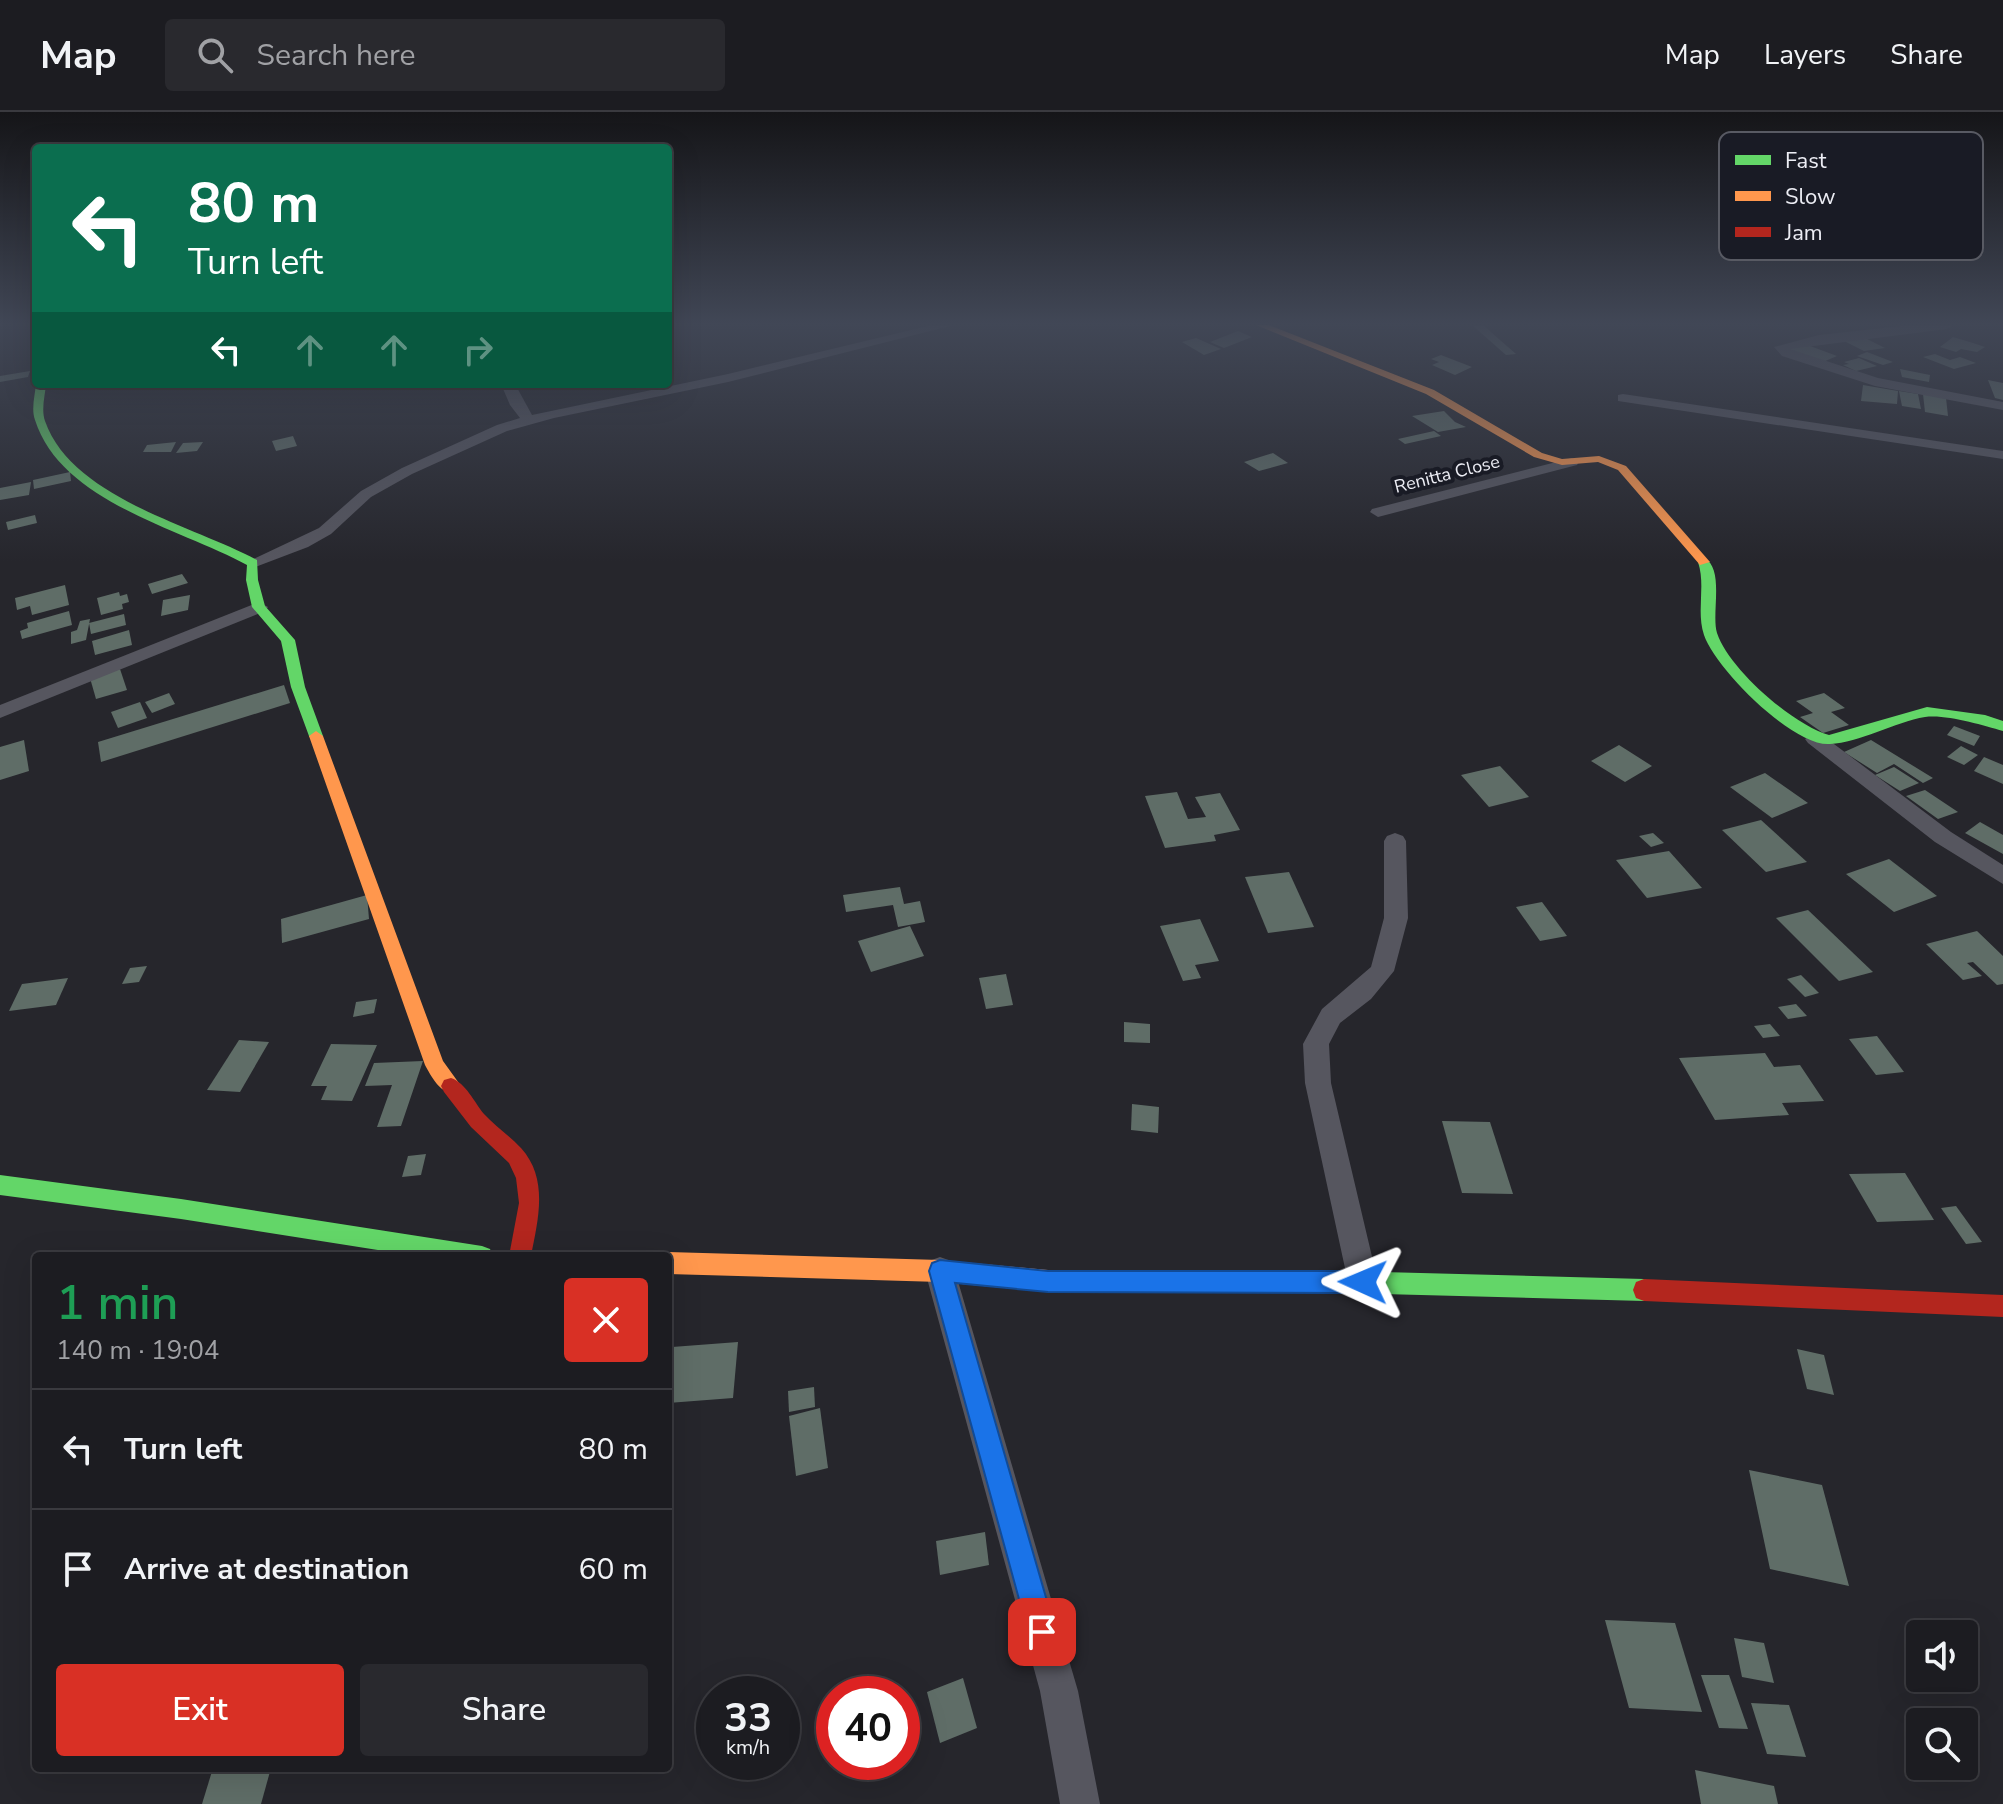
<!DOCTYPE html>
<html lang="en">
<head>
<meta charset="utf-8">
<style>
	:root { --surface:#1c1c21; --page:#29292e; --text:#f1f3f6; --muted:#a0a1a5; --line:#3a3a3f; --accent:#d93025 }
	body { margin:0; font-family:"Nunito Sans",sans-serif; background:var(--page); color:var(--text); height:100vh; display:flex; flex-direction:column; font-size:30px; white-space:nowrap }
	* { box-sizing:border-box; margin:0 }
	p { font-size:26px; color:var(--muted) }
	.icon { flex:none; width:44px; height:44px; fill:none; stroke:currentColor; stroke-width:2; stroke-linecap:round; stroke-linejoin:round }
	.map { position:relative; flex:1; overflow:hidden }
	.panel { position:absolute; left:32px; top:1140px; width:640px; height:520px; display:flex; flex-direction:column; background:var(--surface); border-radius:8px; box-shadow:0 8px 32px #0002,0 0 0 2px var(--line) }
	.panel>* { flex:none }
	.guide { position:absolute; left:32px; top:32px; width:640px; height:244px; border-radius:8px; box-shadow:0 8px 32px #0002,0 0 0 2px var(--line); background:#0b6e4f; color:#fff; overflow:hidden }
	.tools { position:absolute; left:1906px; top:1508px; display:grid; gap:16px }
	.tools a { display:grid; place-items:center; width:72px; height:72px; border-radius:8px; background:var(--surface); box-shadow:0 8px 32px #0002,0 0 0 2px var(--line); font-size:40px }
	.speed { position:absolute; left:696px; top:1564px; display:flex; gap:16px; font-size:40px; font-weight:700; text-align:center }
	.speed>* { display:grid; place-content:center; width:104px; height:104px; border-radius:50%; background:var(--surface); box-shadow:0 8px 32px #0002,0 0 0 2px var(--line); line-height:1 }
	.speed small { font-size:20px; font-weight:400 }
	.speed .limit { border:12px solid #d22; background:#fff; color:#111 }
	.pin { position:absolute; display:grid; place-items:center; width:68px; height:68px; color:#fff; margin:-34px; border-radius:16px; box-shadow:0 4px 12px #0006 }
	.me { position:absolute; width:88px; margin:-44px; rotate:271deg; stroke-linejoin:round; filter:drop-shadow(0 0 6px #0008) }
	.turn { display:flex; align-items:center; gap:28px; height:168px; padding:0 24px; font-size:36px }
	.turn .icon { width:104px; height:104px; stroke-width:2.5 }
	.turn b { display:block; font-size:56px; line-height:68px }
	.lanes { display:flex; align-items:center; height:76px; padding:0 24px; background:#0003; justify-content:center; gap:40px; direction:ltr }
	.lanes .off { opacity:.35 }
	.round { display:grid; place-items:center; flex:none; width:84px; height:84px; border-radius:8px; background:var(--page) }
	.summary { display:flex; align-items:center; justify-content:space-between; height:136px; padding:0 24px }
	h1 { font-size:48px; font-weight:600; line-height:60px; color:#1e9e55 }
	.primary-button { display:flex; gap:16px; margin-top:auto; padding:16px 24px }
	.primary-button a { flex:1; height:92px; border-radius:8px; background:var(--accent); color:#fff; font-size:32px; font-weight:600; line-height:92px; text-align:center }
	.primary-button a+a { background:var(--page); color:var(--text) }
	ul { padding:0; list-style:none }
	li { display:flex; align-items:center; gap:24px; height:120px; padding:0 24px; border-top:2px solid var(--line) }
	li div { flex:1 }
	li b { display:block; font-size:30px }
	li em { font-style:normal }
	header { display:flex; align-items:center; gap:48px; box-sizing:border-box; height:112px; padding:0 40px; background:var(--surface); border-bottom:2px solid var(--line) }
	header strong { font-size:38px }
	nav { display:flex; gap:44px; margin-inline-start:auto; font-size:28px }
	.search { width:560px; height:72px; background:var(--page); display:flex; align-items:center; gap:20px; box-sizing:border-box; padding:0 28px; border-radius:8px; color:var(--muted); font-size:30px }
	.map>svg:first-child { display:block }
	.building { fill:#5f6d67 }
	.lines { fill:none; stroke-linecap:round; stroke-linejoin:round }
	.street { fill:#56565f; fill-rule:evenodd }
	.fast { fill:#63d668; fill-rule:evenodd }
	.slow { fill:#ff974d; fill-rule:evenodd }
	.jam { fill:#b3261e; fill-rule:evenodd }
	.route { fill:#1a73e8; stroke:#114b97; stroke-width:2 }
	.labels { text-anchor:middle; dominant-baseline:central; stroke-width:8; stroke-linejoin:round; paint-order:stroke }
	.far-street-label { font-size:18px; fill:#ecedf4; stroke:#191b25 }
	.key { fill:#191b25; stroke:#585a63; stroke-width:2 }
	.key-label { font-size:22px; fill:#ecedf4 }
</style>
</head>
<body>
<header>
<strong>Map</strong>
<div class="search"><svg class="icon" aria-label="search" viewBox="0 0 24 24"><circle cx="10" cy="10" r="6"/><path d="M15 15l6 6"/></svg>Search here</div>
<nav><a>Map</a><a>Layers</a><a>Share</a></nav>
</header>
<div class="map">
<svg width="2003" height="1692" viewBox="0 0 2003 1692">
	<rect width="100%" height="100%" fill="#26262c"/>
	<g class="building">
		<path d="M1472,213H1483L1516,242L1506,243Z"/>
		<path d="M1238,219L1252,225L1224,236L1210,230Z"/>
		<path d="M1863,225L1885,236L1864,239L1842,228Z"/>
		<path d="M1953,225L1973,231L1985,235L1977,240L1961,237L1956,240L1940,235Z"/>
		<path d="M1196,226L1221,237L1204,243L1182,230Z"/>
		<path d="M1802,231L1837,244L1823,250L1788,237Z"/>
		<path d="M1867,240L1893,250L1883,253L1857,244Z"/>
		<path d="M1935,242L1950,248L1960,245L1976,251L1954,257L1923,245Z"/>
		<path d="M1441,243L1472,255L1455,263L1432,253L1439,250L1431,247Z"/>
		<path d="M1859,246L1877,254L1856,259L1843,253L1849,252L1844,250Z"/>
		<path d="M1900,257L1930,263L1929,270L1902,265Z"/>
		<path d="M30,259L28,265L0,270V264Z"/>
		<path d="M1988,268L2003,271V288L1995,286Z"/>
		<path d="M1863,273L1898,279L1897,292L1861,289Z"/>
		<path d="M1899,279L1918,282L1921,297L1902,294Z"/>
		<path d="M1923,282L1946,286L1948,304L1925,300Z"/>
		<path d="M1444,299L1455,310L1466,315L1438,320L1412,304Z"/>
		<path d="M1434,319L1441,324L1405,332L1398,327Z"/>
		<path d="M293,324L297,334L276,339L272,329Z"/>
		<path d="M176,330L171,340H143L147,333Z"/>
		<path d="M203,330L197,339L176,341L183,331Z"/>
		<path d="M1273,341L1288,351L1259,359L1244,350Z"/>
		<path d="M70,360L71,369L34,377L33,368Z"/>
		<path d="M31,370L29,383L0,388V376Z"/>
		<path d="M35,403L37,411L8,418L6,410Z"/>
		<path d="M182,462L188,471L152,482L148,472Z"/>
		<path d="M65,473L69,493L32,503L30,494L17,498L15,486Z"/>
		<path d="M119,480L120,484L127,482L129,490L122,492L123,497L101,503L97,486Z"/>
		<path d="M190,483L188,498L161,504L163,488Z"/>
		<path d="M69,499L72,513L22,527L20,519L28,516L27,511Z"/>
		<path d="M124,502L126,513L91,522L89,511Z"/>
		<path d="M90,507L86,528L71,532V520L77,518L80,509Z"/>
		<path d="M129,518L132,533L95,543L92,529Z"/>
		<path d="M120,557L127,578L96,587L90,566Z"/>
		<path d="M284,573L290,591L101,650L98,630Z"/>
		<path d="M169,581L175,592L152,601L145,590Z"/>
		<path d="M1824,581L1845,596L1831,600L1849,613L1823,621L1800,605L1813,601L1796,589Z"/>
		<path d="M140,590L147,606L118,616L111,600Z"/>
		<path d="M1954,614L1980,624L1974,634L1947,623Z"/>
		<path d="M24,628L29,659L0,668V635Z"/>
		<path d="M1871,628L1933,666L1923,671L1894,652L1877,661L1844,640Z"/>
		<path d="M1619,633L1652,654L1625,670L1591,649Z"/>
		<path d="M1961,634L1978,643L1964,653L1947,645Z"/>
		<path d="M1984,645L2003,653V672L1974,659Z"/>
		<path d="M1500,654L1529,685L1489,695L1461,663Z"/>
		<path d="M1894,655L1919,671L1900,679L1875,663Z"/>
		<path d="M1765,661L1808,691L1772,706L1730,675Z"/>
		<path d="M1925,678L1958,700L1938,707L1906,684Z"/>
		<path d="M1177,680L1188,707L1206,705L1195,685L1220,681L1240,718L1214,723L1216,729L1165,736L1145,684Z"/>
		<path d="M1761,708L1807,750L1766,760L1722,718Z"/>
		<path d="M1980,710L2003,723V742L1965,721Z"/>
		<path d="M1653,721L1664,731L1651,735L1639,724Z"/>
		<path d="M1669,739L1702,776L1647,786L1616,748Z"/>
		<path d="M1889,747L1937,784L1894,800L1846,762Z"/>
		<path d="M1289,760L1314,815L1268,821L1245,765Z"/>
		<path d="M900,775L904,792L920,789L925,810L898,815L893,793L846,800L843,783Z"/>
		<path d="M367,783L369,807L282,831L281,807Z"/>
		<path d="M1542,790L1567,824L1540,829L1516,795Z"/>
		<path d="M1808,798L1873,860L1839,869L1776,806Z"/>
		<path d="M1200,807L1219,849L1195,853L1201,866L1183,869L1160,814Z"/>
		<path d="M910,814L924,844L871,860L858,829Z"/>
		<path d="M1977,819L2003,844V872L1997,873L1973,850L1967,851L1982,864L1963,868L1926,832Z"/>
		<path d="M147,854L139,870L122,872L130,856Z"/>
		<path d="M1006,862L1013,893L986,897L979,866Z"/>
		<path d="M1801,863L1819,881L1805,885L1787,867Z"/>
		<path d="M68,866L56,893L9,899L22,872Z"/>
		<path d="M377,887L374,901L353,905L356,890Z"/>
		<path d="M1796,892L1807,904L1788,907L1778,895Z"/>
		<path d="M1124,910L1150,912V931L1124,930Z"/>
		<path d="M1770,912L1780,924L1763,926L1754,914Z"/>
		<path d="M1877,924L1904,960L1876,963L1849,927Z"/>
		<path d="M239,928L269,930L240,980L207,978Z"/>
		<path d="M331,932L377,933L352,989L321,988L327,974H311Z"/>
		<path d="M1765,941L1774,955L1800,953L1824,989L1782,991L1789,1003L1715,1008L1679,946Z"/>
		<path d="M423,949L401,1014L377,1015L392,973L365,974L374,951Z"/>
		<path d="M1132,992L1159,995L1158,1021L1131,1018Z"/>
		<path d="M1442,1009L1490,1010L1513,1082L1462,1081Z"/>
		<path d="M426,1042L421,1063L402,1065L408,1044Z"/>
		<path d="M1905,1061L1934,1108L1877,1110L1849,1062Z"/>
		<path d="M1956,1094L1982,1130L1966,1132L1941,1096Z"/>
		<path d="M738,1230L733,1286L668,1291L672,1235Z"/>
		<path d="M1797,1237L1824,1243L1834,1283L1807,1277Z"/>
		<path d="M814,1275L815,1295L789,1300L788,1279Z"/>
		<path d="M820,1296L828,1356L796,1364L789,1304Z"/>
		<path d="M1749,1358L1822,1373L1849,1474L1770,1457Z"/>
		<path d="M985,1420L989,1453L940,1463L936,1429Z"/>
		<path d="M1605,1508L1675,1511L1702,1600L1629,1596Z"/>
		<path d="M1734,1526L1764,1531L1774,1571L1742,1565Z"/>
		<path d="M1701,1563H1729L1748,1617L1719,1616Z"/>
		<path d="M963,1566L977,1616L940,1631L927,1580Z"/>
		<path d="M1751,1591L1789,1593L1806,1645L1767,1642Z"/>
		<path d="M213,1656H271L261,1692H202Z"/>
		<path d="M1695,1658L1774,1674L1778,1692H1701Z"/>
	</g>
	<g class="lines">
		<g class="street">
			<path d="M932,213H954L728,270L554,306L507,319L412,362L371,385L331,422L308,435L253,456L245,451L319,416L361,379L402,356L497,313L520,306L510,293L501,272H515L532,303L728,262Z"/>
			<path d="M1911,213H1953L1947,217L1790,237L1878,266L2003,290V298L1875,274L1782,244L1774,235L1819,223Z"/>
			<path d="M1623,282L2003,339V347L1618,289V283Z"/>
			<path d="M1572,346L1579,350L1577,353L1378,405L1370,400L1372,397Z"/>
			<path d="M259,490L268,495L265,499L0,606V593Z"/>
			<path d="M1815,621L1822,623L1951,720L2003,753V772L1935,730L1808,631L1805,627Z"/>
			<path d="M1395,721L1403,724L1406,729L1408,806L1394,859L1371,887L1340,911L1329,932L1331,971L1378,1170L1374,1180L1363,1184L1352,1180L1348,1170L1305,971L1303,932L1322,897L1371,855L1384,806V729L1387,724Z"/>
			<path d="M940,1145L951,1149L955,1159L1078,1579L1100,1692H1060L1040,1579L925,1159L929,1149Z"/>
		</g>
		<g class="fast">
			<path d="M36,272H46C45,284 41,297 45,309C72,386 192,413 257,448L258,468L265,494L295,528L305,575L323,624L321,627H311L309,624L291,575L281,529L252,495L246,468L247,453C179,416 61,390 35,308C31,297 35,283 36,272Z"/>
			<path d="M1704,446C1725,456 1711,502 1717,521C1729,557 1793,613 1829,623L1927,595L1985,603L2003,609V619C1982,613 1946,602 1925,605C1895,610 1859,631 1830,632C1793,635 1715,556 1704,523C1696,499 1706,474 1698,450Z"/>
			<path d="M0,1063L181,1087L482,1134L490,1137L493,1144H416L181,1107L0,1083Z"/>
			<path d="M1306,1158L1644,1167L1652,1170L1655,1178L1652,1186L1644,1189L1306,1180L1298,1177L1295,1169L1298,1161Z"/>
		</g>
		<g class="slow">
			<path d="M1256,213H1269L1434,278L1542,341L1562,347L1599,344L1626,354L1710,450L1700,453L1618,358L1598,350L1562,353L1534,345L1426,282Z"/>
			<path d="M316,619L323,624L443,949L461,974L458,980C442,985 432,966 425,953L309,624Z"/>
			<path d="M668,1140L940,1148L1048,1158H1306L1314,1161L1317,1169L1314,1177L1306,1180H1048L940,1170L668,1162V1144H660Z"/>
		</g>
		<g class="jam">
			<path d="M451,966C466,971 474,990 484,1002C495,1014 510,1024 521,1036C549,1067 538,1108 531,1144H509L519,1091L516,1066L509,1051L471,1015L444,980L441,974L444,968Z"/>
			<path d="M1644,1167L2003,1183V1205L1644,1189L1636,1186L1633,1178L1636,1170Z"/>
		</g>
	</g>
	<linearGradient id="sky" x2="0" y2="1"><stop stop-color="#151518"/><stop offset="0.47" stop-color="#414756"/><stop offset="1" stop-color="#414756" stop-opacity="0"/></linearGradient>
	<rect width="2003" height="450" fill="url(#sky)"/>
	<path class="route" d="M940,1148L1048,1159H1363L1371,1162L1375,1170L1371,1178L1363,1181L1048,1180L955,1171L1056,1520L1052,1529L1042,1533L1032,1529L1028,1520L929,1159L932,1151Z"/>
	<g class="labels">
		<g class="far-street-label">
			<text transform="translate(1447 362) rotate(-14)">Renitta Close</text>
		</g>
	</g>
	<rect x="1719" y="20" width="264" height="128" rx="12" class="key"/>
	<rect x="1735" y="43" width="36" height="10" fill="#63d668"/>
	<rect x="1735" y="79" width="36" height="10" fill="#ff974d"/>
	<rect x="1735" y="115" width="36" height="10" fill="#b3261e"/>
	<g class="key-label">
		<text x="1785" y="56">Fast</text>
		<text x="1785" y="92">Slow</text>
		<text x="1785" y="128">Jam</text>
	</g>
</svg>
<div class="tools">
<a><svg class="icon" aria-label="sound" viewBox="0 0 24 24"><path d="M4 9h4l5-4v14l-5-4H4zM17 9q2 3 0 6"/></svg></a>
<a><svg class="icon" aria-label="search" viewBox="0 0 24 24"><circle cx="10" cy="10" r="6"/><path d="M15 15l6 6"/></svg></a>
</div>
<div class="speed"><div>33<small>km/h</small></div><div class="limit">40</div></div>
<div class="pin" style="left:1042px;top:1520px;background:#d93025"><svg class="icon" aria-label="arrive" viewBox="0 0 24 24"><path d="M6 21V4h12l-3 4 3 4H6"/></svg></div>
<svg class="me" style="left:1363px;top:1170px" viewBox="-20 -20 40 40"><path d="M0-17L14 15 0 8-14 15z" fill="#1a73e8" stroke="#fff" stroke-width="4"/></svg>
<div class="guide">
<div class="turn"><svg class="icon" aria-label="left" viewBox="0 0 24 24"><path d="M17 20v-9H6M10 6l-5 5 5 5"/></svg><div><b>80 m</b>Turn left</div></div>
<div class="lanes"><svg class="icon" aria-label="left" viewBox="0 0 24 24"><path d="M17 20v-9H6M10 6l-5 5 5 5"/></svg><svg class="icon off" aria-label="ahead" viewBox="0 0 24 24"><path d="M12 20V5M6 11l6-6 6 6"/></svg><svg class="icon off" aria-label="ahead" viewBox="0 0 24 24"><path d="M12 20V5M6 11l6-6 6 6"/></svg><svg class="icon off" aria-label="right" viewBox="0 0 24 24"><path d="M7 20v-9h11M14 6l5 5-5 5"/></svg></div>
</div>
<section class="panel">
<div class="summary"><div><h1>1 min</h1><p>140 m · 19:04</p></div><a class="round" style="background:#d93025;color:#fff"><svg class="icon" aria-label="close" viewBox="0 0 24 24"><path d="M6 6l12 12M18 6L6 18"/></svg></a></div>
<ul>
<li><svg class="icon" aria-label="left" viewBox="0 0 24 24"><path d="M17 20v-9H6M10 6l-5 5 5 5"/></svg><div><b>Turn left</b></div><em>80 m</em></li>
<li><svg class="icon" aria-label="arrive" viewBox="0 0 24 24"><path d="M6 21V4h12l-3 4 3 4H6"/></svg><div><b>Arrive at destination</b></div><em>60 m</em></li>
</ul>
<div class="primary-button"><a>Exit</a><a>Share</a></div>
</section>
</div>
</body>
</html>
